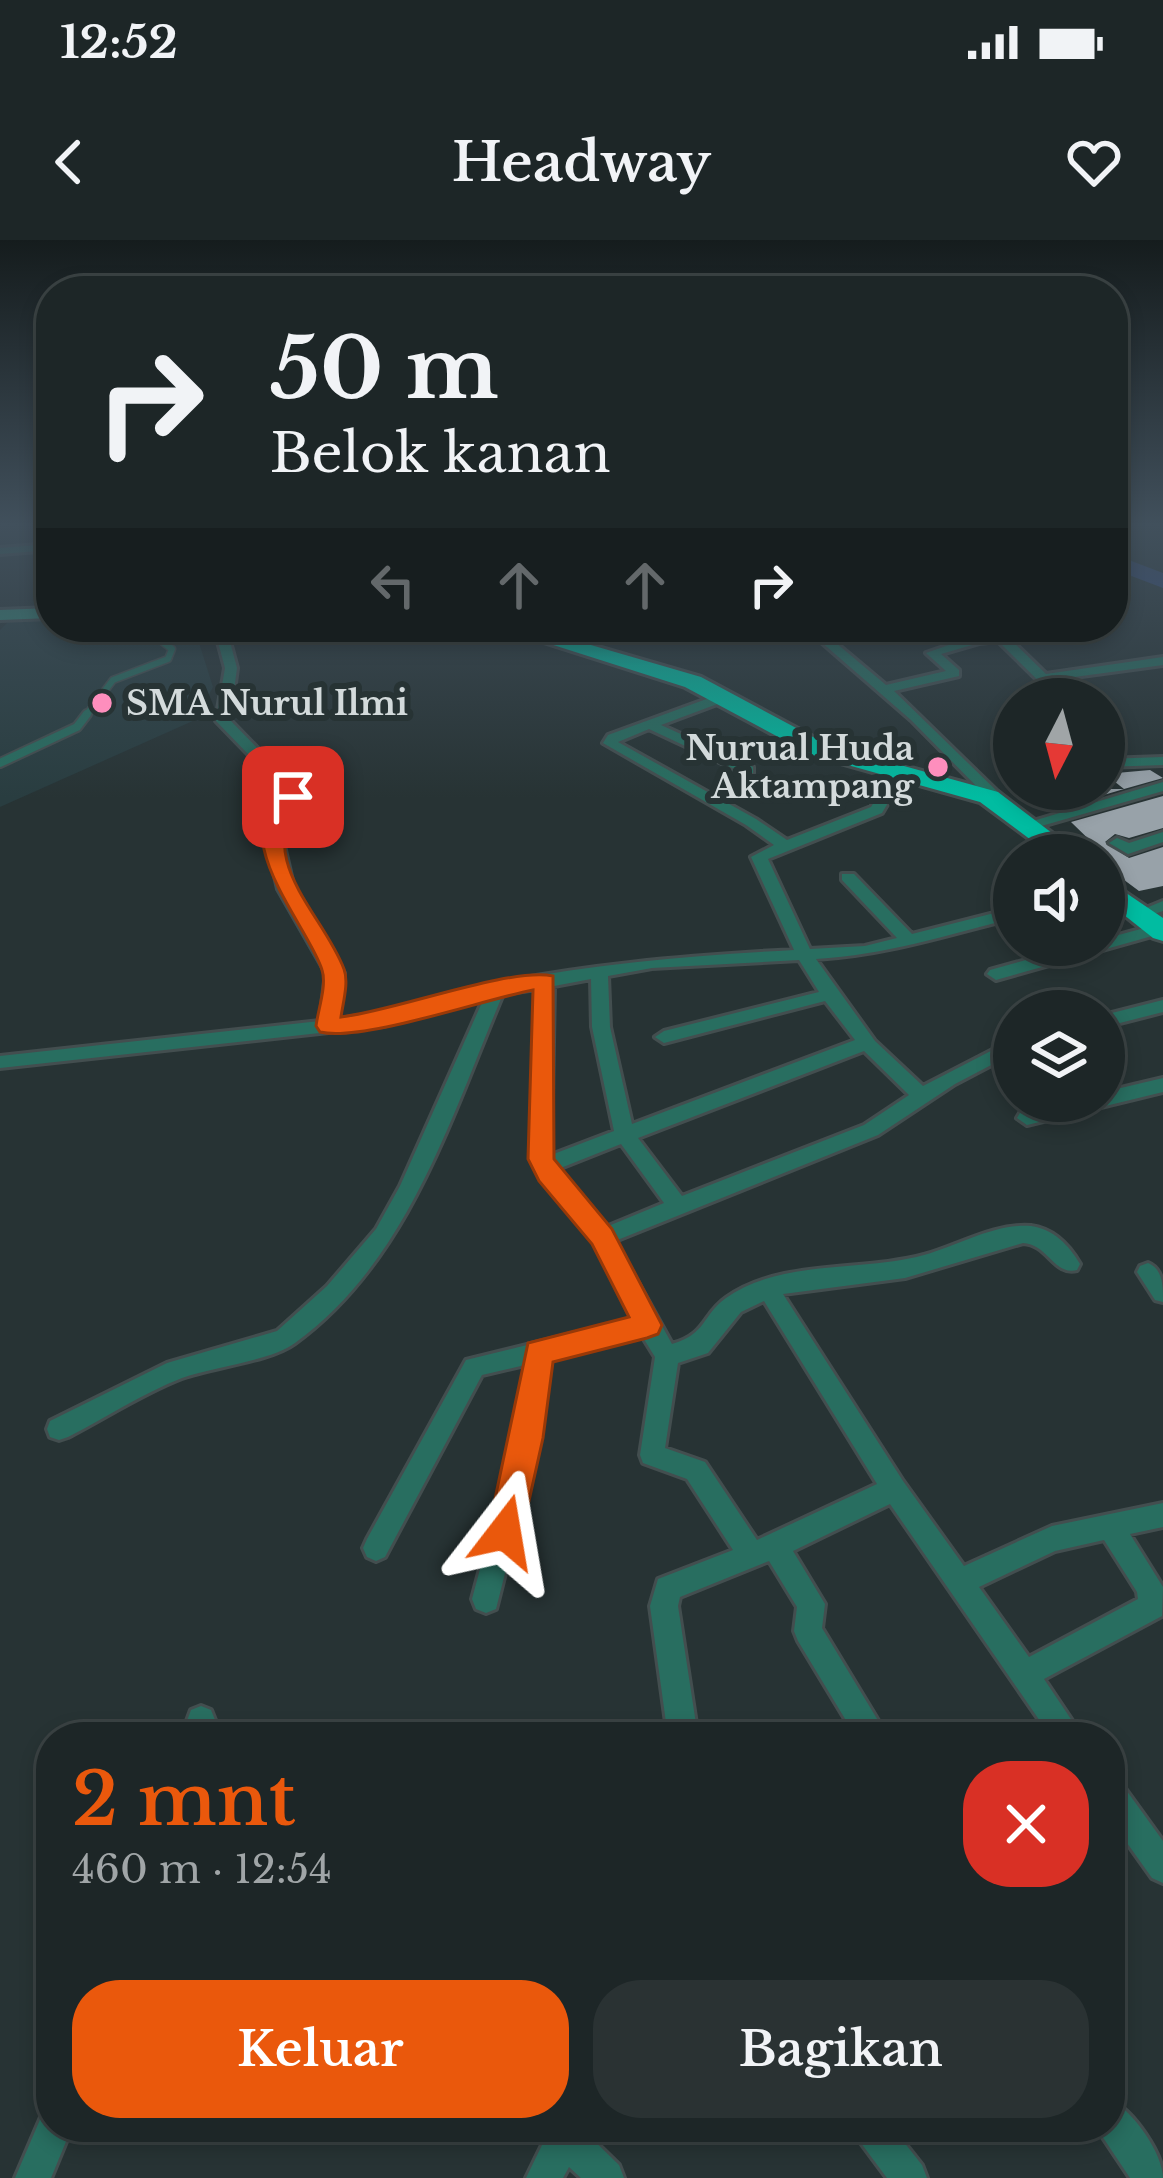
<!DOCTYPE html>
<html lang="id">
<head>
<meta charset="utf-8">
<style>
	:root { --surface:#1d2627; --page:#2a3233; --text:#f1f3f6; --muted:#a0a5a7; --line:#3b4344; --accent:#ea580c }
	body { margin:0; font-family:"Libre Baskerville",serif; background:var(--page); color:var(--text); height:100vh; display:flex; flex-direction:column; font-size:45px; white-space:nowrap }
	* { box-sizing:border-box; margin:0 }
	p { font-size:39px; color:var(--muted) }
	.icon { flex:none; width:66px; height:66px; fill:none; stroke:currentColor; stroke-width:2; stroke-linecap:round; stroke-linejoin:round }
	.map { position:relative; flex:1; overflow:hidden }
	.sheet { position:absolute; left:36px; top:1482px; width:1089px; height:420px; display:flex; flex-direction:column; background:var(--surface); border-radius:48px; box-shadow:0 6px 18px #0003,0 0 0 3px var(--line) }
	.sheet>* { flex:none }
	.guide { position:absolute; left:36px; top:36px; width:1092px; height:366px; border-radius:48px; box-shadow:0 6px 18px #0003,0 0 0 3px var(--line); background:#1d2627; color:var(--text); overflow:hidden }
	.needle { width:78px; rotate:186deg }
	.controls { position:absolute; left:993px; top:438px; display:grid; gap:24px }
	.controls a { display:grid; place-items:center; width:132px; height:132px; border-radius:50%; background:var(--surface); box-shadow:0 6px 18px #0003,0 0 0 3px var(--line); font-size:60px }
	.pin { position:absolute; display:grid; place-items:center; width:102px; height:102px; color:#fff; margin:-51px; border-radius:24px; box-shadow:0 6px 18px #0006 }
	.me { position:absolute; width:132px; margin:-66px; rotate:14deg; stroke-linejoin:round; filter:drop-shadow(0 0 9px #0008) }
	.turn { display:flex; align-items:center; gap:42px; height:252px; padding:0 36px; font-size:54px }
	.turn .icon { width:156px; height:156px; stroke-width:2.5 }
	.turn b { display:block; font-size:84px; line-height:102px }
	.lanes { display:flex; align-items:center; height:114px; padding:0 36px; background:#0003; justify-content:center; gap:60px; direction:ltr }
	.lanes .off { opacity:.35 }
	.round { display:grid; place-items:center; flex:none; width:126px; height:126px; border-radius:48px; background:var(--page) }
	.headline { display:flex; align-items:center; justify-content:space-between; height:204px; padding:0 36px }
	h1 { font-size:72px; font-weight:600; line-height:90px; color:var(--accent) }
	.action { display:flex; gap:24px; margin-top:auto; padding:24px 36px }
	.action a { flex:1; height:138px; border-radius:48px; background:var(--accent); color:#fff; font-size:48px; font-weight:600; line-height:138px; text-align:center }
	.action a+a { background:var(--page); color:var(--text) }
	.status { display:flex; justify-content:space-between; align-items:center; height:84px; padding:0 60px; background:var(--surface); direction:ltr }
	.status svg { height:33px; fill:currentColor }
	header { display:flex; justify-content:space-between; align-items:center; height:156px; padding:0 36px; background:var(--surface); font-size:54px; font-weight:600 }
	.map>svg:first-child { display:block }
	.built { fill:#293d40 }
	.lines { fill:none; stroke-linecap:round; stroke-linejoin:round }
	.river { fill:#324a86; fill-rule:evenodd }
	.building { fill:#98a2a9 }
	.lane-far1-casing { stroke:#434e4f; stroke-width:9 }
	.lane-casing { stroke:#434e4f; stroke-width:12 }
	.street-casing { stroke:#434e4f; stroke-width:6 }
	.secondary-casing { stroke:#434e4f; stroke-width:6 }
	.highway-casing { stroke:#434e4f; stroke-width:6 }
	.lane-far1 { stroke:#286e60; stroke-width:6 }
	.lane { stroke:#286e60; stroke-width:8 }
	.street { fill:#286e60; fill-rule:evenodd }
	.secondary { fill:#328c7a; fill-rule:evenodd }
	.highway { fill:#01bca1; fill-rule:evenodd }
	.route { fill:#ea580c; stroke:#983908; stroke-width:3 }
	.poi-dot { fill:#fe8ebd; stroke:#273334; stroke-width:4.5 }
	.labels { text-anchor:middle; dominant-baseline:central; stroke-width:12; stroke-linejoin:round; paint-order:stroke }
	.far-poi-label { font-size:33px; font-weight:bold; fill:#d3dadb; stroke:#273334; text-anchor:start }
</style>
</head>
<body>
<div class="status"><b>12:52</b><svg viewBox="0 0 49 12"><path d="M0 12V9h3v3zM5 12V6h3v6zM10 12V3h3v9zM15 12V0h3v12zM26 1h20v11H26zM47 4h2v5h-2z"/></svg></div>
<header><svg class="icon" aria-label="back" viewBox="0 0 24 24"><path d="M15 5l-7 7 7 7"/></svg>Headway<svg class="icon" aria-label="heart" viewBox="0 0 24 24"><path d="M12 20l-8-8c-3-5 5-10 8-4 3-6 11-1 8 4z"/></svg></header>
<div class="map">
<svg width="1163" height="1938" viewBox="0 0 1163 1938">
	<rect width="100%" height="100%" fill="#273334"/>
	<path class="built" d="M51,380V387H194L213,447L195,480L0,567V390L8,382Z"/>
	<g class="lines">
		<path class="river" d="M1113,314L1163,333V348L1113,329Z"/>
	</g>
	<g class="building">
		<path d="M1150,530L1163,538L1124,549L1105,534Z"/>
		<path d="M1034,549H1124L1056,569Z"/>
		<path d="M1163,556V588L1129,598L1115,594L1105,602L1129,618L1163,607V646L1139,651L1104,625V614L1071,582Z"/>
	</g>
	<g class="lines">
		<g class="lane-far1-casing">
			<path id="lane-far1" d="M85,477L113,440L168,419L172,409L143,387"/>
		</g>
		<g class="lane-casing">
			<path id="lane" d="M0,523L77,487L87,474"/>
		</g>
		<g class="street-casing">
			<g id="street">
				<path d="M51,304V310L0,314V308Z"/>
				<path d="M1113,348L1123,349L1125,351L1113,354Z"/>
				<path d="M214,387H226L237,428L230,480L301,553L281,579V593L294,649L344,733L338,779C387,773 426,759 473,748C579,725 685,716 794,710L751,617L774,605L746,585L603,503L608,495L723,453L730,457L728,460L661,485L753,527V533H743L649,489L618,502L756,579L787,600L871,567L893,531L905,534L882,573L768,619L810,709L865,706L897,698L842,640V634H854L912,694L1014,668V678C947,695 885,715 816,719L875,801L923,846L1014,799V813L955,844L878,895L615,1001L672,1104C707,1094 702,1075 726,1058C781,1019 862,1032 924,1015C957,1006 995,983 1031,986C1053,989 1069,1005 1080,1024L1077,1030C1054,1036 1048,1004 1023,1003L905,1038L783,1054L903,1241L964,1326L1052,1286L1163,1263V1287L1130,1294L1163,1347L1162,1376L1044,1439L1083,1497H1051L890,1264L793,1311L825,1364L822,1388L888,1497H856L798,1401L794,1391L797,1367L769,1321L680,1357L678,1366L698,1497H668L650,1366L658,1339L733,1310L687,1239L643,1223L640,1215L655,1117L642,1096L550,1119L539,1198L496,1369L486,1373L476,1369L472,1359L515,1198L525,1125L482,1135L385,1317L376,1321L367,1317L363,1308L367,1299L466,1120L632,1079L594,1003L548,948L531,919L536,749L503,754C451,877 408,1021 295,1103C271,1121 212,1127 182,1138C143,1153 105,1178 68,1197L59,1200L50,1197L47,1189L50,1181L167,1123L277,1091L327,1046L376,989L400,946L484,758L383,786L0,828V816L320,781L326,733L278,649L265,593L267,579L286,553L216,481L225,428ZM799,720L819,752L664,791L655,797L664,803L825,761L855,800L632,884L610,787L608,736L652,728ZM591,739L592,787L614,891L551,915L554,746ZM864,811L909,855L864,885L682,956L638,898ZM621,904L664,963L606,987L558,929ZM764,1061L877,1244L757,1300L705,1222L665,1208L678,1123L708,1113L741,1072ZM1104,1300L1137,1352L1138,1359L1029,1417L979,1347L1055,1311Z"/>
				<path d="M804,387H817L886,445L946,431L926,413L969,398L955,387H969L980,395L1005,394L1046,434L1163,417V425L1052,440L1071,459H1057L998,401L979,403L941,414L959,430V436L894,451L1005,559V565H995L911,480Z"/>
				<path d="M1163,517V525L1104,527V519Z"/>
				<path d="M1163,542V551L1031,589L1023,584Z"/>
				<path d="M1163,592V602L1128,614L1109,603L1117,598L1129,603Z"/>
				<path d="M1163,661V671L1142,678L1134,673Z"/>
				<path d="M1159,684L1163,685V693L996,740L987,734L990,730L1080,705H1104V699Z"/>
				<path d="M1163,760V772L1104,787V775Z"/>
				<path d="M1163,838V852L1027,885L1017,878L1020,873L1066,861H1104V852Z"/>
				<path d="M1148,1023C1163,1029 1163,1046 1163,1062L1155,1060L1137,1032L1140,1026Z"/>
				<path d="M201,1466L211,1470L215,1480L211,1497H181L191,1470Z"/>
				<path d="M1110,1539L1121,1543L1163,1601V1643L1152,1638L1110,1579Z"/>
				<path d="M1110,1860C1133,1870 1163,1914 1163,1938H1130L1096,1887H1110Z"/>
				<path d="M51,1871V1887H72L51,1938H15L42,1875Z"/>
				<path d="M537,1887H580L619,1925L624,1938H581L569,1927L563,1938H526L544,1901Z"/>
				<path d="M852,1887H892L922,1925L927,1938H887L858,1899Z"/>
			</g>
		</g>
		<g class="secondary-casing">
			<path id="secondary" d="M51,368V378L0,380V370Z"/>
		</g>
		<g class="highway-casing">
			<g id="highway">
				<path d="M497,387H529L701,437L828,505L998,552L1081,615H1051L980,562L812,515L685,447Z"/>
				<path d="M1104,638L1163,678V701L1153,698L1104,659Z"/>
			</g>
		</g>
		<use href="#lane-far1" class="lane-far1"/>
		<use href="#lane" class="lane"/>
		<use href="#street" class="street"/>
		<use href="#secondary" class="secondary"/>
		<use href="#highway" class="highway"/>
	</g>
	<linearGradient id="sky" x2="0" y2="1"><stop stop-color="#151c1d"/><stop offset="0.51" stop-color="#41505c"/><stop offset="1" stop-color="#41505c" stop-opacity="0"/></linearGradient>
	<rect width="1163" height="558" fill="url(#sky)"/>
	<path class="route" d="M293,551L303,557C251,618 323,673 344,729C349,742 343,763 341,777C395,771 509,727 553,736L554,919L612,989L662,1085L658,1094L647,1098L553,1122L543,1198L522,1292L517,1303L505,1308L493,1303L488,1292L528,1103L629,1077L592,1004L539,941L528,919L533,750C482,760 362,802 320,792L316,786C318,770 327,745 322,730C310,688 214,583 293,551Z"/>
	<g class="poi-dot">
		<circle cx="102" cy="463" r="12"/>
		<circle cx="938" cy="527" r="12"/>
	</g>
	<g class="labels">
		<g class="far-poi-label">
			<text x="126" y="463">SMA Nurul Ilmi</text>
			<text x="914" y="508" text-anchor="end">Nurual Huda<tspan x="914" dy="38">Aktampang</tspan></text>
		</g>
	</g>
</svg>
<div class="controls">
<a><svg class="needle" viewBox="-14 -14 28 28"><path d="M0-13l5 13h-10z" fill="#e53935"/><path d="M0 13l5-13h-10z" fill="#a0a5a7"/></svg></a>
<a><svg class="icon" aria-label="sound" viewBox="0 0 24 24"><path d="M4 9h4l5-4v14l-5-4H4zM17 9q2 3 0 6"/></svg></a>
<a><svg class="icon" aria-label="layers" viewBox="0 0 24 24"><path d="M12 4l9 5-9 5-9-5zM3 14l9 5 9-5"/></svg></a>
</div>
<div class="pin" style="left:293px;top:557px;background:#d93025"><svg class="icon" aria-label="arrive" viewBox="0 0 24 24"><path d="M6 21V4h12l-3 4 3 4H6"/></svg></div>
<svg class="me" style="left:505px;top:1292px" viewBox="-20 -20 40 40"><path d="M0-17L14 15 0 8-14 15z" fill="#ea580c" stroke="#fff" stroke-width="4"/></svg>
<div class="guide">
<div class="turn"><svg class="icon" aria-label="right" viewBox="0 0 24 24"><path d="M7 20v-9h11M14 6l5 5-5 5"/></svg><div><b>50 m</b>Belok kanan</div></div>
<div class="lanes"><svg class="icon off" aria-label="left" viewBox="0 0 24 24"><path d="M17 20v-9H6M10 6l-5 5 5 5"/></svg><svg class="icon off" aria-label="ahead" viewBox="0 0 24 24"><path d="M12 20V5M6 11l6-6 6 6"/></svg><svg class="icon off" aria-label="ahead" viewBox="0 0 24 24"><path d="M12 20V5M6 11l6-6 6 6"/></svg><svg class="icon" aria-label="right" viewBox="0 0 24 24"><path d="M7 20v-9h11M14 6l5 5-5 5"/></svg></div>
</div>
<section class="sheet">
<div class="headline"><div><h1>2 mnt</h1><p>460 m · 12:54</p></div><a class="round" style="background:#d93025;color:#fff"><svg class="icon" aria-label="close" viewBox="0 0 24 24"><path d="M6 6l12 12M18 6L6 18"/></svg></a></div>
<div class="action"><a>Keluar</a><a>Bagikan</a></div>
</section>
</div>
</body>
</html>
